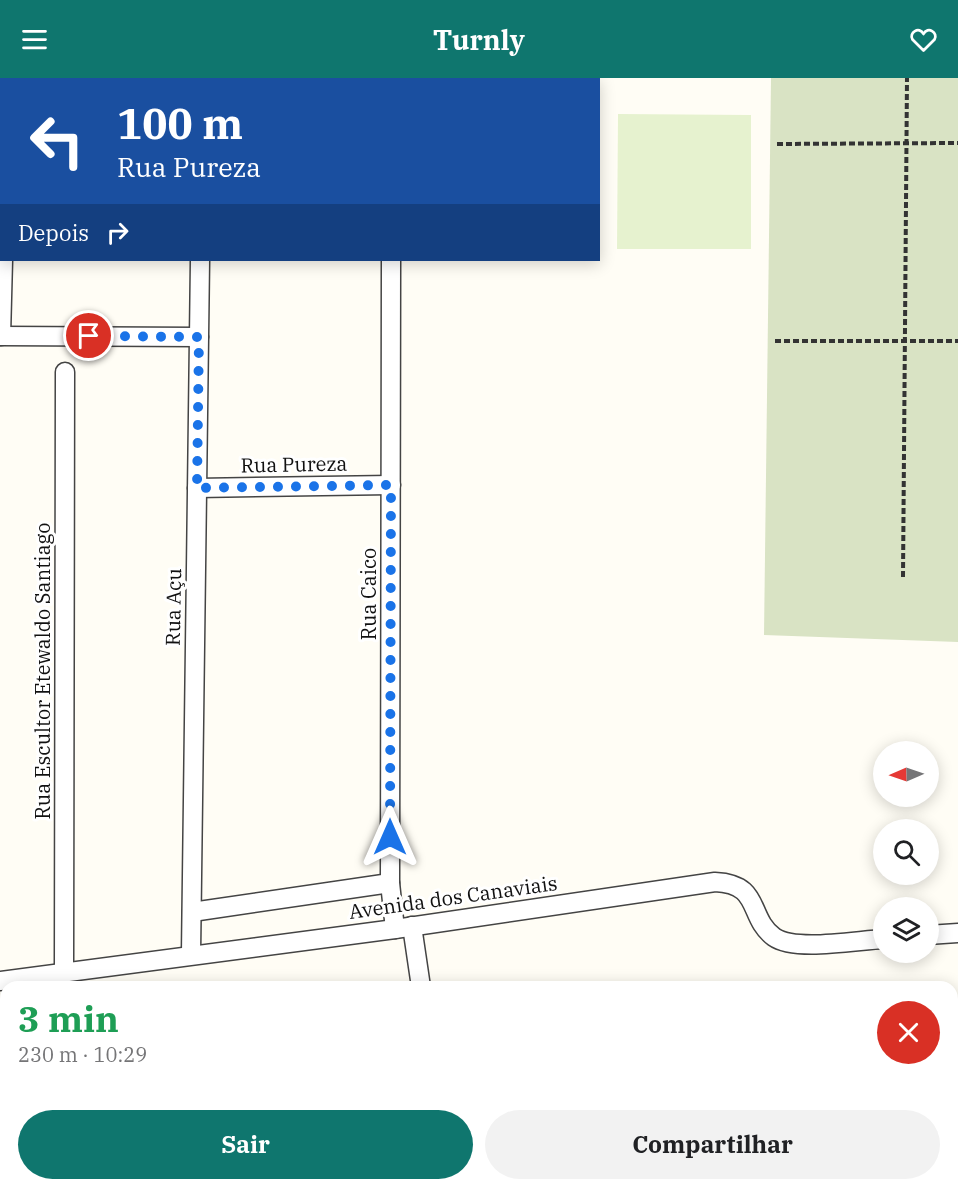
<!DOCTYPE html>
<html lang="pt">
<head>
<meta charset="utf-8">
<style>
	:root { --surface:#fff; --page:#f2f2f2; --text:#202124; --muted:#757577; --accent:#0f766e }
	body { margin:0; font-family:"IBM Plex Serif",serif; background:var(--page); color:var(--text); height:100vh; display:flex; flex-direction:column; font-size:22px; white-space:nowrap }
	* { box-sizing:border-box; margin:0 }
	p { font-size:20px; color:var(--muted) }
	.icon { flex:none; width:33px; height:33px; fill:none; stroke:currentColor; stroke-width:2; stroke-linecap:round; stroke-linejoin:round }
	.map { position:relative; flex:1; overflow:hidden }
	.sheet { position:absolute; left:0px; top:903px; width:958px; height:210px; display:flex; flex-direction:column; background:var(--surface); border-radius:18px 18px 0 0; box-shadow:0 3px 15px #0003 }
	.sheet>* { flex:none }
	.banner { position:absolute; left:0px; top:0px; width:600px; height:183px; box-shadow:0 3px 15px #0003; background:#1a4fa0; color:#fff; overflow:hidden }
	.needle { width:39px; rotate:268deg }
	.tools { position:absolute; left:873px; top:663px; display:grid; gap:12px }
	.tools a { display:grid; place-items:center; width:66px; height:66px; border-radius:50%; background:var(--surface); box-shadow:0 3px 15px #0003; font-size:30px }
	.pin { position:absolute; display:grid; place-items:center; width:51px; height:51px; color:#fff; margin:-26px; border:3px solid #fff; border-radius:50%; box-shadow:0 2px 6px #0007 }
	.me { position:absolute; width:66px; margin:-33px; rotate:0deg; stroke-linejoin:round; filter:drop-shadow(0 0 4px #0008) }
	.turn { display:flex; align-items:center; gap:21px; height:126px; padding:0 18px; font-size:27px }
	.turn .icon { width:78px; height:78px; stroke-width:2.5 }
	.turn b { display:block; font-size:42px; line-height:51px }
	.then { display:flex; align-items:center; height:57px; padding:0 18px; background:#0003; gap:12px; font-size:22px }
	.round { display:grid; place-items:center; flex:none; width:63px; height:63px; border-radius:32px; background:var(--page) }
	.headline { display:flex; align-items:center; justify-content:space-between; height:102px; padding:0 18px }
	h1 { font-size:36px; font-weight:700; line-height:45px; color:#1e9e55 }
	.action { display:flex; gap:12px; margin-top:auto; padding:12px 18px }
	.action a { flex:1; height:69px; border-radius:36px; background:var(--accent); color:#fff; font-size:24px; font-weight:700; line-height:69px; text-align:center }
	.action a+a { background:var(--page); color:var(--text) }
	header { display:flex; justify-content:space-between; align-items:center; height:78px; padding:0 18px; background:var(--accent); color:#fff; font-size:27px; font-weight:700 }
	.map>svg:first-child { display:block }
	.green { fill:#d5ebbd }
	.cemetery { fill:#d9e3c4 }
	.pitch { fill:#e6f2cf }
	.building { fill:#5a524d }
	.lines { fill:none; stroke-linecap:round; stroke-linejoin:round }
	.minor-casing { stroke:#444; stroke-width:21 }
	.path { stroke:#333; stroke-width:4; stroke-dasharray:6 3; stroke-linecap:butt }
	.minor { stroke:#fff; stroke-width:18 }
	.route { stroke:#1a73e8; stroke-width:10; stroke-dasharray:0 18 }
	.labels { text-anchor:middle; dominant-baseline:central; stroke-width:6; stroke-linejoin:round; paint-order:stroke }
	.street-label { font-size:20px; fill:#111; stroke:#fff }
</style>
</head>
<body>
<header><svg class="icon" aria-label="menu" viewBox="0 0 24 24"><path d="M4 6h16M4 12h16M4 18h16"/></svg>Turnly<svg class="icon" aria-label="heart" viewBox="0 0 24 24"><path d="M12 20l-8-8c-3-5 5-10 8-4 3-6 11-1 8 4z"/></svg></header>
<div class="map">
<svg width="958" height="1113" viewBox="0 0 958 1113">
	<rect width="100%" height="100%" fill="#fffdf5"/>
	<path class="green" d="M410,0H585L410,2Z"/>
	<path class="cemetery" d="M771,0H958V564L764,557Z"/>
	<path class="pitch" d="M618,36L751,37V171H617Z"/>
	<g class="building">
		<rect x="952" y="921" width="6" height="24"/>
		<rect x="952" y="952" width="6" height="25"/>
	</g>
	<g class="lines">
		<g class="minor-casing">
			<g id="minor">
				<path d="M6,2V0"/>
				<path d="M202,2V0"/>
				<path d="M394,2V0"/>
				<path d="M391,182L390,805L395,851"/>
				<path d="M1,258L199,259"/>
				<path d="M1,258L3,182"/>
				<path d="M197,410L391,407"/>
				<path d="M192,834L390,805"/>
				<path d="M412,848L421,909"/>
				<path d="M928,857L958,855"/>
				<path d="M191,876L200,182"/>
				<path d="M64,893L65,294"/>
				<path d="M0,903L395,851L715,804C762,806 747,839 774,859C795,874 858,862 884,861"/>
				<path d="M952,1000H958"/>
				<path d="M63,1107L64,1113"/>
				<path d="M453,1107L454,1113"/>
				<path d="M211,1113L253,1107"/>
			</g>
		</g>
		<g class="path">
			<path d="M424,2V0"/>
			<path d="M531,2V0"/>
			<path d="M575,2V0"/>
			<path d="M777,66L958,65"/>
			<path d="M775,263H958"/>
			<path d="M903,499L907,0"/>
		</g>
		<use href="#minor" class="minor"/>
	</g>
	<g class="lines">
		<path class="route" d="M89,258L199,259L197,410L391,407L390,759"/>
	</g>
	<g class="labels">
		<g class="street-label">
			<text transform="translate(294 386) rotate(-1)">Rua Pureza</text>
			<text transform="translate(368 516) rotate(-90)">Rua Caico</text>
			<text transform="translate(173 529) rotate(-89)">Rua Açu</text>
			<text transform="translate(42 593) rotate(-90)">Rua Escultor Etewaldo Santiago</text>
			<text transform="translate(453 819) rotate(-8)">Avenida dos Canaviais</text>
		</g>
	</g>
</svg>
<div class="tools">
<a><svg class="needle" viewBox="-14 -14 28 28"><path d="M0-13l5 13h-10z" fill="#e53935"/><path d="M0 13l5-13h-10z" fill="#757577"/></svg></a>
<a><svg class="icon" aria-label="search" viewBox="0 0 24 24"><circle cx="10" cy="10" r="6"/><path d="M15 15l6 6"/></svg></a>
<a><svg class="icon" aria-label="layers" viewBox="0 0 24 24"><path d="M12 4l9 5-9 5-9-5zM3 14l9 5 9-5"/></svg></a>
</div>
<div class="pin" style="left:89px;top:258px;background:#d93025"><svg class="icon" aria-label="arrive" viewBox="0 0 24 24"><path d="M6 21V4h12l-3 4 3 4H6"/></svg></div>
<svg class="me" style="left:390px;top:759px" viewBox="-20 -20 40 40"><path d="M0-17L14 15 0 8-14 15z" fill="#1a73e8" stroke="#fff" stroke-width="4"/></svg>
<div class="banner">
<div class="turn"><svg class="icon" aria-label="left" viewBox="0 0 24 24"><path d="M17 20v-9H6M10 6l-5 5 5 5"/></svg><div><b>100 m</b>Rua Pureza</div></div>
<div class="then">Depois<svg class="icon" aria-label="right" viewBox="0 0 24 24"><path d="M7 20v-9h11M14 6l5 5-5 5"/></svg></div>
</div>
<section class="sheet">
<div class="headline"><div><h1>3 min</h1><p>230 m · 10:29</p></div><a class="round" style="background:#d93025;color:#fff"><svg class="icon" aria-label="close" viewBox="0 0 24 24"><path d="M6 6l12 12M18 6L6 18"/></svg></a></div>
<div class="action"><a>Sair</a><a>Compartilhar</a></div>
</section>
</div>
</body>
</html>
